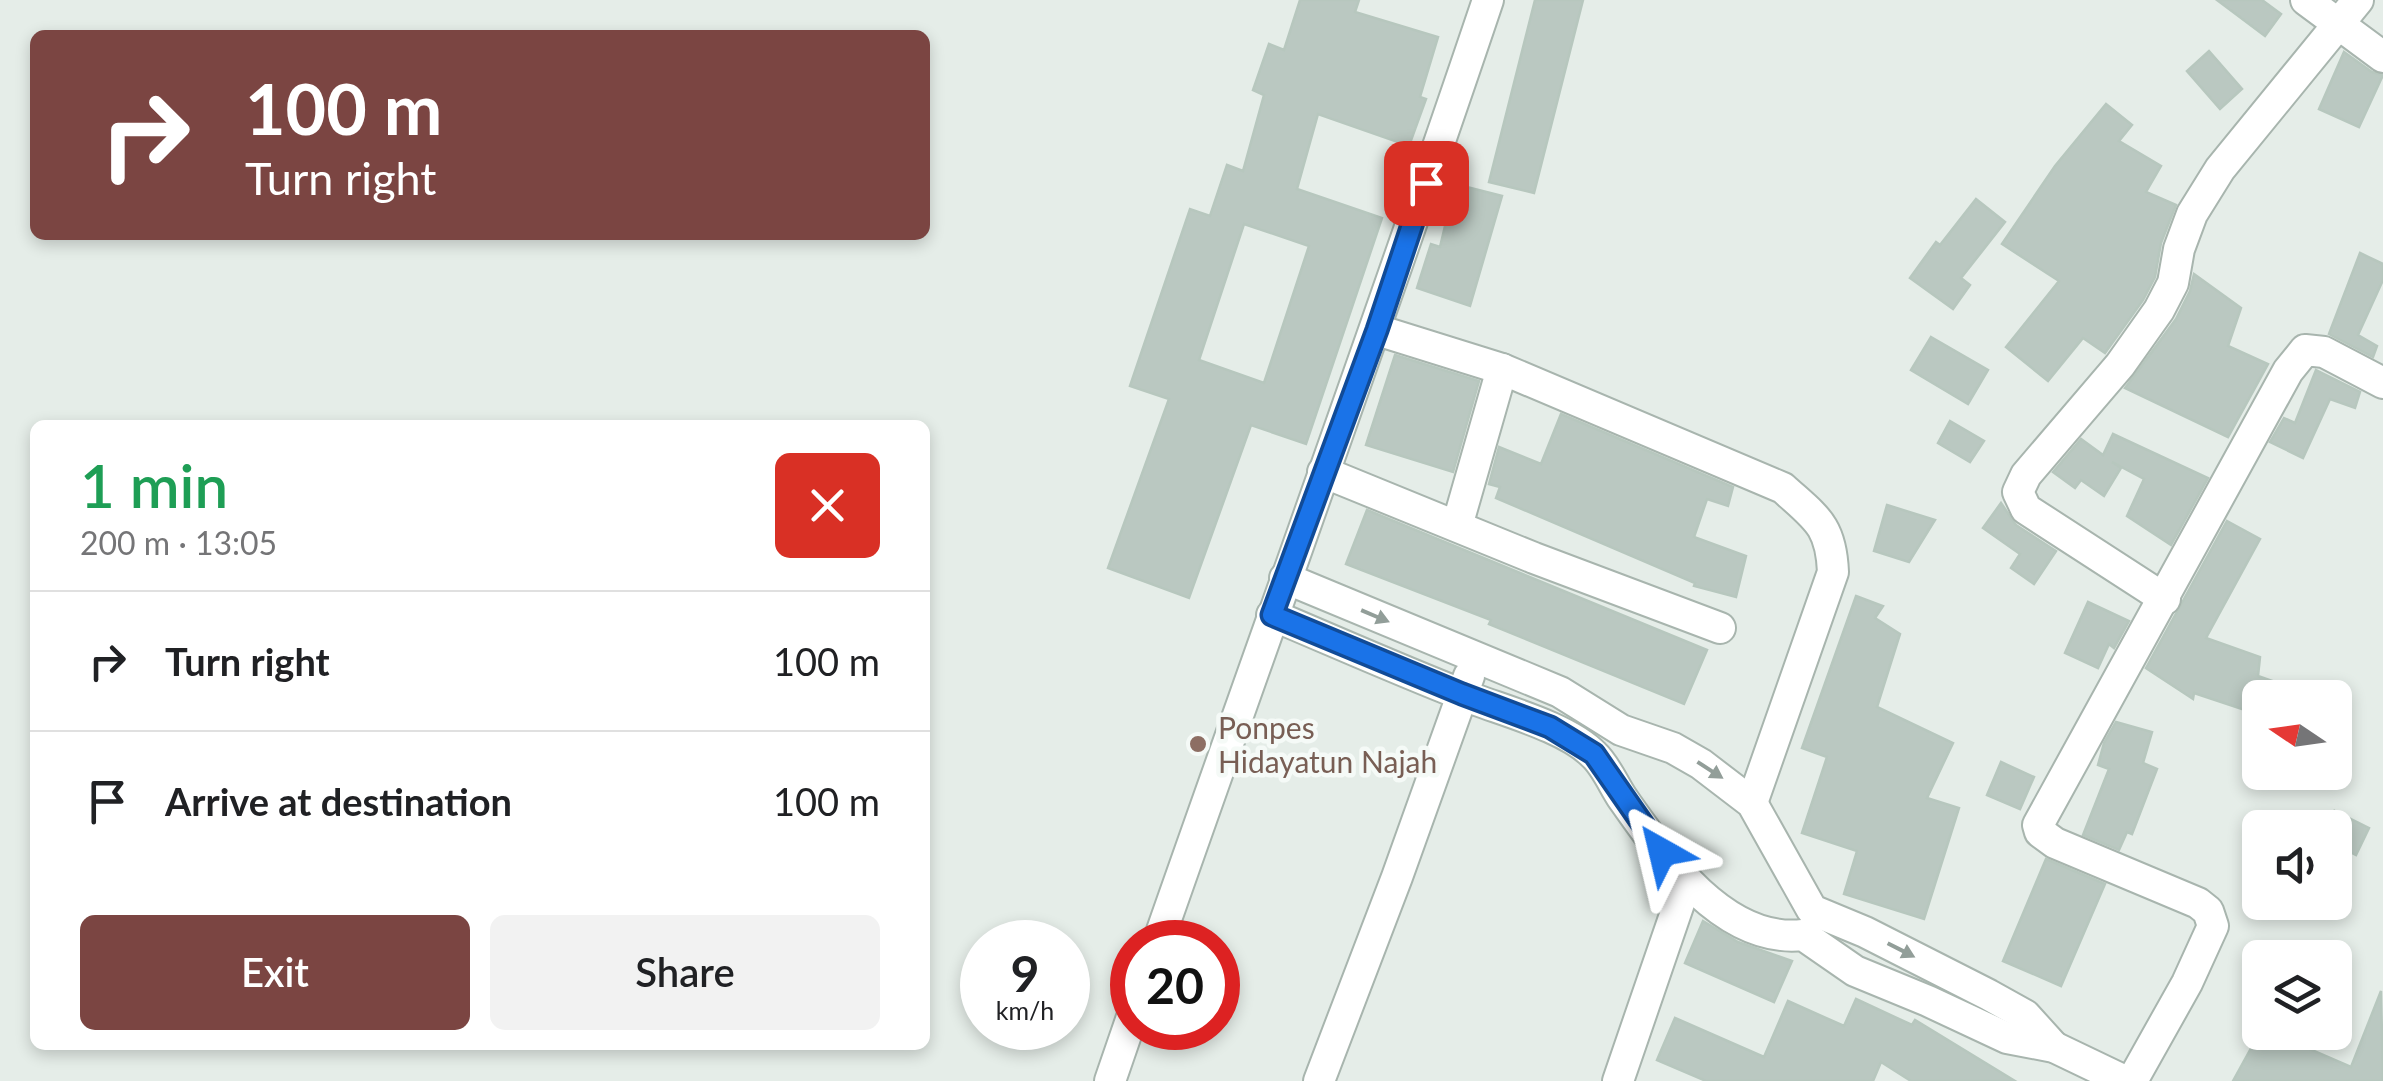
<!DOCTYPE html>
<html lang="en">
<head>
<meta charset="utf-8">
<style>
	:root { --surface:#fff; --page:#f2f2f2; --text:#202124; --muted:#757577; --line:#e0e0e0; --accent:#7b4542 }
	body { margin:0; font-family:Lato,sans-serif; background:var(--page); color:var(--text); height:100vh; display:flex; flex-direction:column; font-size:38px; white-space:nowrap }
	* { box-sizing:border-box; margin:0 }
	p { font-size:32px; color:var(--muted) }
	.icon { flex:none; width:55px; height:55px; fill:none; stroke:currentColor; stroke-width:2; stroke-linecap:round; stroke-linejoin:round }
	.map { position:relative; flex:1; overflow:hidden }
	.panel { position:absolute; left:30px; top:420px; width:900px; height:630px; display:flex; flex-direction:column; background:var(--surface); border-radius:15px; box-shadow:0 5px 15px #0003 }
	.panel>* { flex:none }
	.guide { position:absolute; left:30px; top:30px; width:900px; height:210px; border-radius:15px; box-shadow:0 5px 15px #0003; background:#7b4542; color:#fff; overflow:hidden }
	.needle { width:65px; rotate:283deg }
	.controls { position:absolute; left:2242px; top:680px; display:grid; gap:20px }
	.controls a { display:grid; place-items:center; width:110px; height:110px; border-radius:15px; background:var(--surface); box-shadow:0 5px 15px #0003; font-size:50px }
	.speed { position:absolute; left:960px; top:920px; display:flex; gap:20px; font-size:50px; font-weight:700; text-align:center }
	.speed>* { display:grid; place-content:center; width:130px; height:130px; border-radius:50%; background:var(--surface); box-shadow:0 5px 15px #0003; line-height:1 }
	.speed small { font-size:25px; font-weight:400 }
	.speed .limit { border:15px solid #d22; background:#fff; color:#111 }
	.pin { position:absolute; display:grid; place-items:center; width:85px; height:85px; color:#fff; margin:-42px; border-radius:20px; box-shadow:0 5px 15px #0006 }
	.me { position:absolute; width:110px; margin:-55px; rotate:323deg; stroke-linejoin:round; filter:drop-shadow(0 0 8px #0008) }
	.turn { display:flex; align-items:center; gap:35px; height:210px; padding:0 50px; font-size:45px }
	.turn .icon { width:130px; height:130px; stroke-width:2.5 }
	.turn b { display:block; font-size:70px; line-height:85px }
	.round { display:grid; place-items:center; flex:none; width:105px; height:105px; border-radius:15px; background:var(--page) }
	.overview { display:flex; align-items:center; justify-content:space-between; height:170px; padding:0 50px }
	h1 { font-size:60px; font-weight:600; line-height:75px; color:#1e9e55 }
	.button { display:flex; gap:20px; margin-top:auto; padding:20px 50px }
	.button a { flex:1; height:115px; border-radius:15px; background:var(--accent); color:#fff; font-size:40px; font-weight:600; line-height:115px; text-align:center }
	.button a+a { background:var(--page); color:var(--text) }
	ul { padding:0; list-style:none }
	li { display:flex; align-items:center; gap:30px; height:140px; padding:0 50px; border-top:2px solid var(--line) }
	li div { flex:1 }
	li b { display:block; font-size:38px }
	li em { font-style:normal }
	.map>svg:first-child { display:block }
	.building { fill:#bac8c1; stroke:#b7c7be; stroke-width:2.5; fill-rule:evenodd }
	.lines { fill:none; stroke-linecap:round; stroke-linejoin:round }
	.minor-casing { stroke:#a8b5ae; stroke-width:34 }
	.minor { stroke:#fff; stroke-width:30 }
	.oneway { fill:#929e99 }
	.route-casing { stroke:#114b97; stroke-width:25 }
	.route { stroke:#1a73e8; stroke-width:18 }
	.education-dot { fill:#8d6e63; stroke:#f5faf7; stroke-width:4 }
	.labels { text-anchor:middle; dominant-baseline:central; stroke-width:9; stroke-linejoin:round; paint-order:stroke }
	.education-label { font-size:30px; fill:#785e54; stroke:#f5faf7; text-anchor:start }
</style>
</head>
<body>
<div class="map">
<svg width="2383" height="1081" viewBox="0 0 2383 1081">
	<rect width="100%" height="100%" fill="#e5ede8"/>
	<g class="building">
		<path d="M1300,0H1359L1355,12L1438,37L1420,97L1426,99L1409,146L1318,114L1297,189L1382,218L1306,444L1251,425L1189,598L1108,568L1169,399L1130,386L1190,209L1210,216L1227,165L1243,171L1264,95L1253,90L1269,44L1284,50ZM1244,224L1309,246L1264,383L1199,360Z"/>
		<path d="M1535,0H1583L1534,193L1489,182Z"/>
		<path d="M2217,0H2262L2281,14L2265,36Z"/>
		<path d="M2209,51L2242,89L2220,109L2187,71Z"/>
		<path d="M2344,52L2372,72L2383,75L2359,127L2319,109Z"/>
		<path d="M2106,104L2132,125L2119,141L2161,166L2146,192L2176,205L2161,243L2155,277L2143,300L2105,353L2083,338L2048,381L2006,347L2059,281L2002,244L2055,166Z"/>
		<path d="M1455,184L1502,196L1470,306L1417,288L1431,244L1440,247Z"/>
		<path d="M1976,199L2005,222L1961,278L1970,285L1953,309L1910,278L1936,242L1940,245Z"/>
		<path d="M2360,253L2383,264V280L2358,335L2377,346L2373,357L2329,334Z"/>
		<path d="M2194,274L2241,308L2228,346L2268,364L2228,437L2125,388L2176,319L2190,291Z"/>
		<path d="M1931,337L1988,370L1968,404L1911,370Z"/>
		<path d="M1395,355L1479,381L1453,472L1366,445Z"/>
		<path d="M2316,370L2360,392L2355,408L2330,399L2303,458L2270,442L2284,418L2295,423Z"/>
		<path d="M1561,414L1733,487L1728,506L1707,499L1694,537L1746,556L1736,597L1694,586L1695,583L1496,498L1500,487L1489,484L1499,447L1541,464Z"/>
		<path d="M1950,421L1984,441L1970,462L1938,443Z"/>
		<path d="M2113,434L2208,478L2171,545L2127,516L2144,479L2112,462L2121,468L2104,496L2081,480L2075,488L2053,472L2081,439L2103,455Z"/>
		<path d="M2001,503L2016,525L2056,551L2034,584L2011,568L2020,554L1983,528Z"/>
		<path d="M1887,505L1935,520L1909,562L1874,551Z"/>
		<path d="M1367,510L1707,650L1684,704L1489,624L1491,620L1346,564Z"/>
		<path d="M2227,521L2260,539L2206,638L2260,657L2258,676L2309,694L2308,698H2260V715L2194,693L2193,699L2146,668Z"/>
		<path d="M1856,596L1883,606L1875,618L1900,634L1877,707L1953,743L1927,798L1959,808L1924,919L1844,894L1857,851L1802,833L1827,757L1802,748Z"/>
		<path d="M2088,602L2129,621L2114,648L2109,644L2098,668L2065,653Z"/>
		<path d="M2116,722L2152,732L2143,763L2157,769L2132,834L2127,832L2119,850L2083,835L2109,769L2098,765L2104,743Z"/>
		<path d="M2001,762L2034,777L2020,809L1987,795Z"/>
		<path d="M2335,811L2369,828L2356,855L2335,844Z"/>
		<path d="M2046,859L2105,884L2061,986L2003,961Z"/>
		<path d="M1703,921L1738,942L1792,961L1774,1002L1685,963Z"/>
		<path d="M2381,991L2383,1081H2233L2260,1032H2269L2294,1047L2296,1043L2351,1067Z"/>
		<path d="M1856,999L1912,1025L1915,1020L2015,1081H1911L1881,1062L1873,1081H1706L1657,1060L1675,1018L1764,1057L1788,1001L1844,1026Z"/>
	</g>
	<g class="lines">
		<g class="minor-casing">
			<g id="minor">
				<path d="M2306,0L2383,57"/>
				<path d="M1377,330L1502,369L1783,488C1816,518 1831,525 1833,572L1752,803"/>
				<path d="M1323,472L1534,558L1720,628"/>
				<path d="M1457,526L1502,369"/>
				<path d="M1285,578L1560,692L1621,730L1673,748L1701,764L1752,803L1812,910L1865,932L1989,995L2025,1015L2054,1047"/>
				<path d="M2165,599L2026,509L2018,492L2026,475L2120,365L2159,310L2173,283L2179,249L2192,214L2220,169L2358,0"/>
				<path d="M1272,615C1336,642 1399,670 1463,695C1500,710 1566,726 1594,755C1606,766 1614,786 1623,799C1663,856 1724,944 1803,935L1855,971L1928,1001L2007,1038L2054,1047L2125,1081"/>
				<path d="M1158,942C1268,628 1382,315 1488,0"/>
				<path d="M1110,1081L1132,1017"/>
				<path d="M1319,1081L1397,877L1469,676"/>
				<path d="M1618,1081L1686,883"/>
				<path d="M2132,1081L2187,983L2213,926L2208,911L2198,903L2055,843L2040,832L2038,825L2288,371L2305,350L2324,352L2383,383"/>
			</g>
		</g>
		<use href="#minor" class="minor"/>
	</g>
	<defs><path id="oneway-solid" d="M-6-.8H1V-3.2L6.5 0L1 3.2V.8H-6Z" transform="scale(2.5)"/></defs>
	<g class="oneway">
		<use href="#oneway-solid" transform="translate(1375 616) rotate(23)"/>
		<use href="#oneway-solid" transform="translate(1710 770) rotate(33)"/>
		<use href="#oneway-solid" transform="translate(1901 950) rotate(27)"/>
	</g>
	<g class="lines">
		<g class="route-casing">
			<path id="route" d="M1426,183L1377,330L1272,615L1462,694L1550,727L1594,754L1662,852"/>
		</g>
		<use href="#route" class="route"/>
	</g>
	<circle class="education-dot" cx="1198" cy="744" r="10"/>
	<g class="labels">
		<g class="education-label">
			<text x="1218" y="727">Ponpes<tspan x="1218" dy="34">Hidayatun Najah</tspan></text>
		</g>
	</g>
</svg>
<div class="controls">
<a><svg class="needle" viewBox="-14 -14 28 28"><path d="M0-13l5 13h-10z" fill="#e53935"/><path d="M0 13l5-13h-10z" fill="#757577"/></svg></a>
<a><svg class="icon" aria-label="sound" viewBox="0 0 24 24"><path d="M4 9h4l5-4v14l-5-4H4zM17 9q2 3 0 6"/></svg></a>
<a><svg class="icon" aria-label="layers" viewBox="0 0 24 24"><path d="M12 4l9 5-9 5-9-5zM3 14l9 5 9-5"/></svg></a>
</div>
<div class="speed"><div>9<small>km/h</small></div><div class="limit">20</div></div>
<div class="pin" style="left:1426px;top:183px;background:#d93025"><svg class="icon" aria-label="arrive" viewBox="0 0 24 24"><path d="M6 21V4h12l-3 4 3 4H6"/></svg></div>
<svg class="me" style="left:1662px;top:852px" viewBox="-20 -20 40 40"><path d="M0-17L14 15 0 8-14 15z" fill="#1a73e8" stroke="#fff" stroke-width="4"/></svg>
<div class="guide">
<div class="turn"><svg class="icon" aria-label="right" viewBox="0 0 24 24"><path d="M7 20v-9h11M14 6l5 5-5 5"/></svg><div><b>100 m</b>Turn right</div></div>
</div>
<section class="panel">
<div class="overview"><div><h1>1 min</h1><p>200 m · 13:05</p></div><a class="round" style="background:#d93025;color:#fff"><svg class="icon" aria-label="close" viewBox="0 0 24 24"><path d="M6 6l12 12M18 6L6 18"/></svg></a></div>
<ul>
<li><svg class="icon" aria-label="right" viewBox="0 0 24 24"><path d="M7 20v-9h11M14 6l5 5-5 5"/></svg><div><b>Turn right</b></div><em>100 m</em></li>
<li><svg class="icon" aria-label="arrive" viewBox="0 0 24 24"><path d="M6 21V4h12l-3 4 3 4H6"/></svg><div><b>Arrive at destination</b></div><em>100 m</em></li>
</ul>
<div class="button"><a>Exit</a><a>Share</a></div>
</section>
</div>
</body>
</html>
